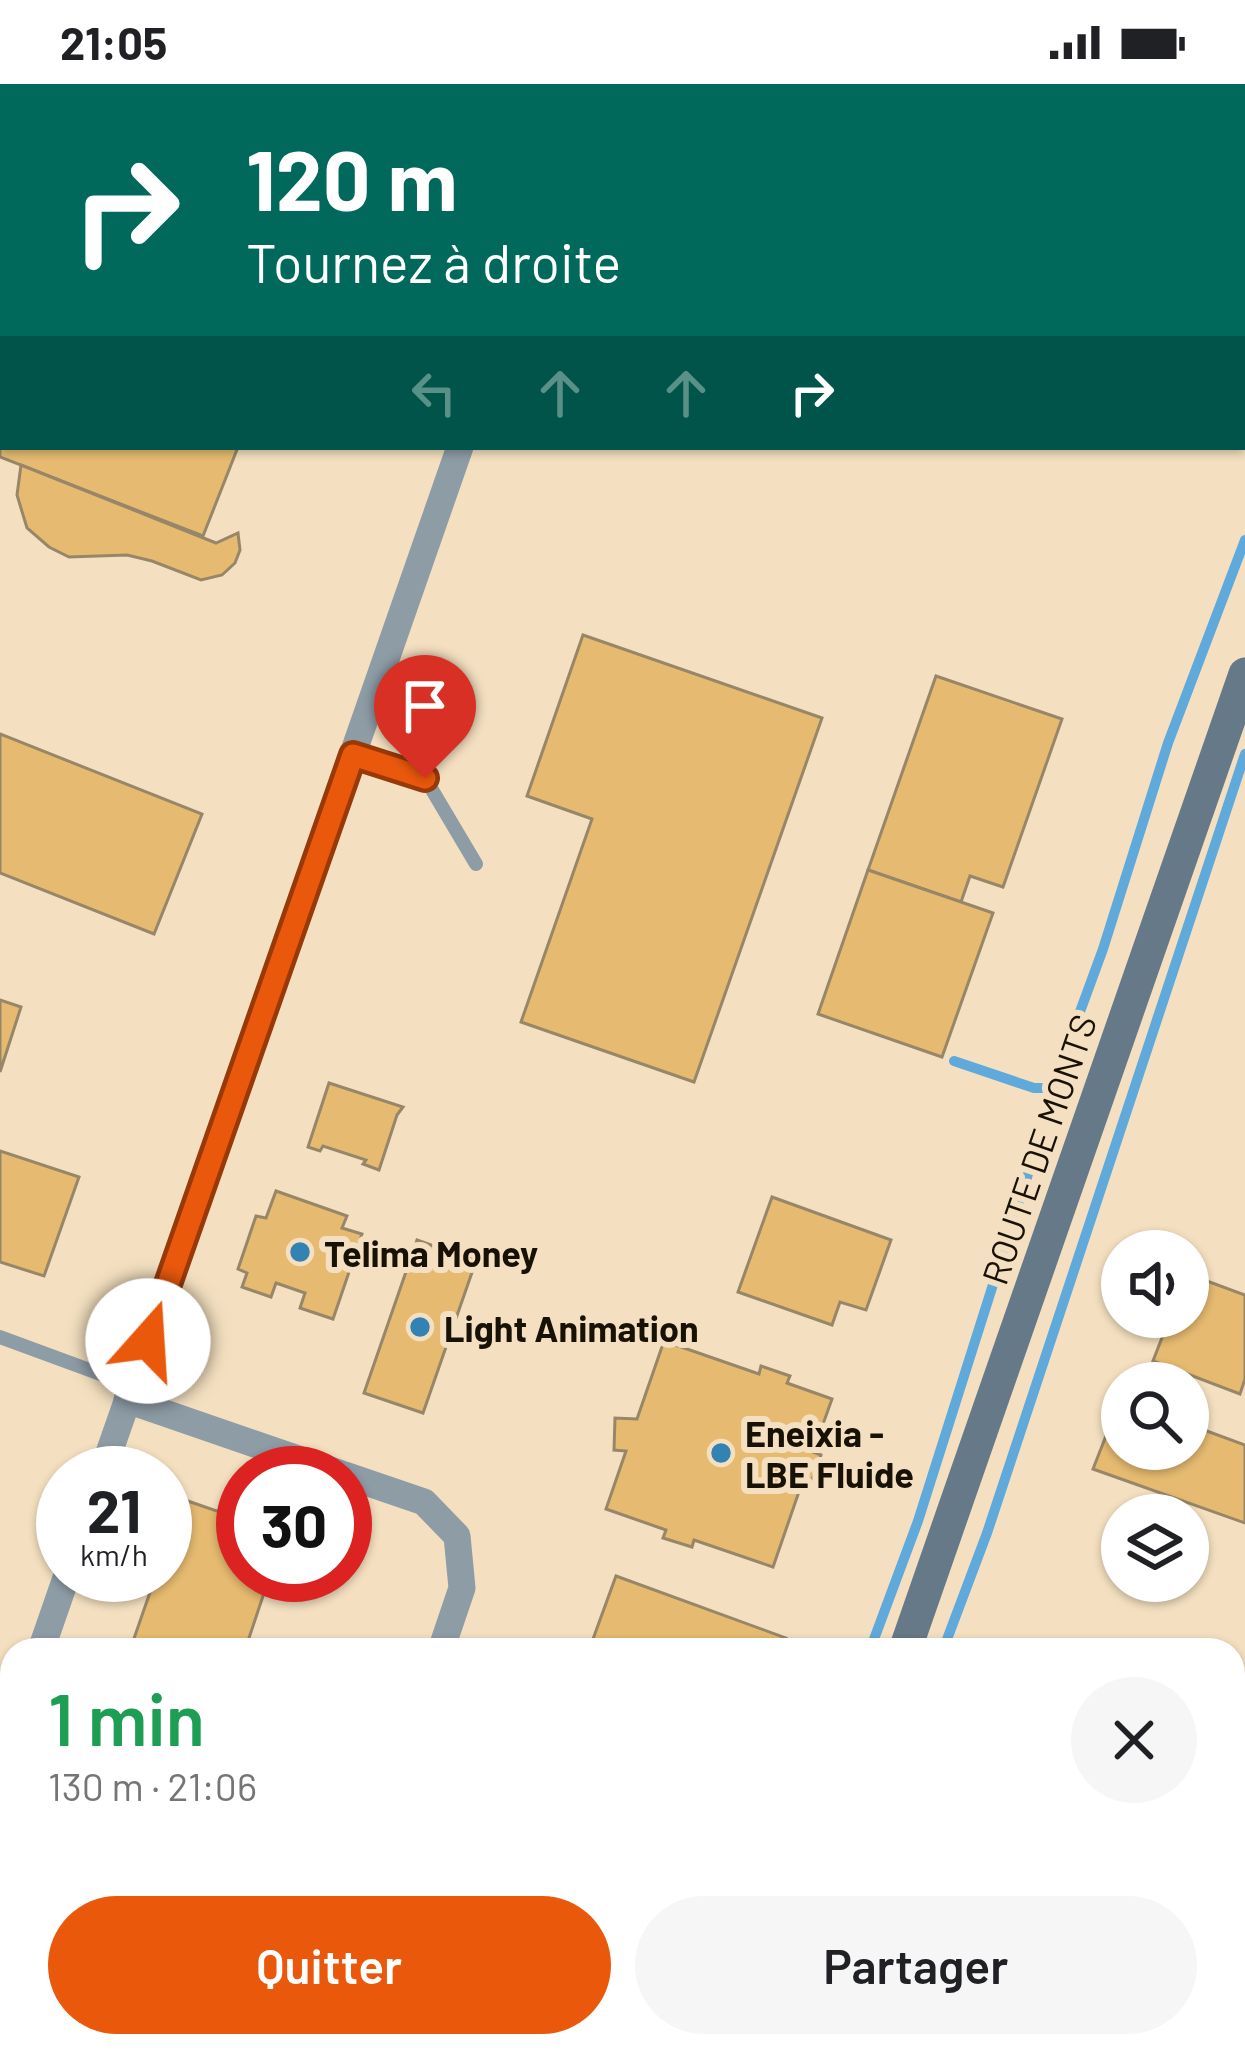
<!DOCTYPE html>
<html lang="fr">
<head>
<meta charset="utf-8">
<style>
	:root { --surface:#fff; --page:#f6f6f6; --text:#202124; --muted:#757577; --accent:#ea580c }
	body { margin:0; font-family:Barlow,sans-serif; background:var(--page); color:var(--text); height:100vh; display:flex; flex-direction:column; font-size:45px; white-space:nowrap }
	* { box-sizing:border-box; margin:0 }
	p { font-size:39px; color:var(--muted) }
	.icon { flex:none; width:66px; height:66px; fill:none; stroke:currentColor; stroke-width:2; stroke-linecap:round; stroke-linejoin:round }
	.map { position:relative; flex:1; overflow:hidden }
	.details { position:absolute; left:0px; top:1554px; width:1245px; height:420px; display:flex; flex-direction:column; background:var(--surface); border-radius:36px 36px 0 0; box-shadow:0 3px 9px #0004 }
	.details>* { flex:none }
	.top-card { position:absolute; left:0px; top:0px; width:1245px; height:366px; box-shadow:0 3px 9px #0004; background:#00695c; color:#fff; overflow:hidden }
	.controls { position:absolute; left:1101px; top:1146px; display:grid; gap:24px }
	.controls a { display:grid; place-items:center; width:108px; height:108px; border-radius:50%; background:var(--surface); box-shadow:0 3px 9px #0004; font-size:60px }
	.speed { position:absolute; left:36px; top:1362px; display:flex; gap:24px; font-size:60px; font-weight:700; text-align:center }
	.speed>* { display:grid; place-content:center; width:156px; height:156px; border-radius:50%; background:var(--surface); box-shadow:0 3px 9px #0004; line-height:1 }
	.speed small { font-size:30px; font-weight:400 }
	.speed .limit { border:18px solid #d22; background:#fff; color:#111 }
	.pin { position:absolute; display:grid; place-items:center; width:102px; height:102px; color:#fff; margin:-123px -51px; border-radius:50% 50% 50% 0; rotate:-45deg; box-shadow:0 0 12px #0007 }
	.pin .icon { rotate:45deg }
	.me { position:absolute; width:132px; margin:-66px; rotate:19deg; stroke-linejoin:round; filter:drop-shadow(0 0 9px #0008) }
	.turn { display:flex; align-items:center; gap:42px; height:252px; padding:0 48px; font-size:54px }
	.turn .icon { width:156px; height:156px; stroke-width:2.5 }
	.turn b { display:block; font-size:84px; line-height:102px }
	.lanes { display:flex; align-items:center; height:114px; padding:0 48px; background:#0003; justify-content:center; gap:60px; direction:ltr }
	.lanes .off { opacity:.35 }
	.round { display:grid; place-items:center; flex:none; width:126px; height:126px; border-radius:63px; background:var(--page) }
	.head { display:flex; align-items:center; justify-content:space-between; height:204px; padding:0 48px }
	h1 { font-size:72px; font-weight:600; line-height:90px; color:#1e9e55 }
	.button { display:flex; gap:24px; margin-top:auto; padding:24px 48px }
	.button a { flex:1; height:138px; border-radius:72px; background:var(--accent); color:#fff; font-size:48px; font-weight:600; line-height:138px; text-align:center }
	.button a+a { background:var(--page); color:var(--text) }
	.status { display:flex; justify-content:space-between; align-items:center; height:84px; padding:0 60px; background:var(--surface); direction:ltr }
	.status svg { height:33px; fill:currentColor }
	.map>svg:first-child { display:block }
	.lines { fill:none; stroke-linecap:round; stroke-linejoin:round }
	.stream { stroke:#5fa9db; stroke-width:10 }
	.building { fill:#e6bb71; stroke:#988668; stroke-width:3 }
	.service { stroke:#8e9ca6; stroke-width:14 }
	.minor { stroke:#8e9ca6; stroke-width:27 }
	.secondary { stroke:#657988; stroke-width:33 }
	.route-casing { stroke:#983908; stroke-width:30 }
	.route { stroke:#ea580c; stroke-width:21 }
	.poi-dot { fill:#3482b4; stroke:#f4e0c0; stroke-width:4.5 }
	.labels { text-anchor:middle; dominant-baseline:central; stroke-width:12; stroke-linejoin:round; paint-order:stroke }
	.street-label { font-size:36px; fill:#181106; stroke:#f4e0c0 }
	.poi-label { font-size:36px; font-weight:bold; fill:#181106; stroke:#f4e0c0; text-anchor:start }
</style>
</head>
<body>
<div class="status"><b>21:05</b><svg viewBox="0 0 49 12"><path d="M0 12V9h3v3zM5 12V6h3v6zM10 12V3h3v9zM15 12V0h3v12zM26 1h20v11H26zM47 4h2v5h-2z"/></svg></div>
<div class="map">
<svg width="1245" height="1974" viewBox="0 0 1245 1974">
	<rect width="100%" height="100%" fill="#f4e0c0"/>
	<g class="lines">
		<g class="stream">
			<path d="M954,977L1034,1004H1052L1103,865L1168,659L1245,456"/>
			<path d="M870,1566L918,1437L1036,1065"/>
			<path d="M943,1566L987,1449L1245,670"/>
			<path d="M721,1974L725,1962"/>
			<path d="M797,1974L801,1962"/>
			<path d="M817,1974L822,1962"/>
		</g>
	</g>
	<g class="building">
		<path d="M144,0H413L412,3H143Z"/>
		<path d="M852,0H1200L1199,3H851Z"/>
		<path d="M3,182V363H238L203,452L0,373V190Z"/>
		<path d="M21,381L216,459L238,449L240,466L235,479L222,491L201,496L152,477L127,471L69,473L49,463L27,444L17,411Z"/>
		<path d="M583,551L822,634L694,998L521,938L592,735L527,712Z"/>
		<path d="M936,592L1062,635L1003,803L970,792L961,818L868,786Z"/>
		<path d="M0,650L202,730L154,850L0,789Z"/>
		<path d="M868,786L993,829L942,973L818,930Z"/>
		<path d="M0,916L21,923L0,988Z"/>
		<path d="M329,999L403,1023L397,1031L379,1086L363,1080L366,1076L323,1062L320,1067L308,1063Z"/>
		<path d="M0,1067L79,1093L44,1192L0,1178Z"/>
		<path d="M276,1107L347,1132L342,1144L362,1150L333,1235L300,1224L305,1209L276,1199L271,1213L242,1203L247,1189L238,1185L256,1132L266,1134Z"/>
		<path d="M772,1113L891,1156L866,1226L840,1218L832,1241L738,1208Z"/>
		<path d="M417,1156L476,1177L423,1329L364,1309Z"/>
		<path d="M1188,1190L1245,1211V1295L1240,1310L1153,1277L1170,1233H1188Z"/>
		<path d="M664,1257L759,1290L761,1282L790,1292L787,1299L832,1315L813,1368L821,1371L811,1399L803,1396L773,1483L694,1456L692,1463L663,1454L666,1446L606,1425L626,1367L614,1366L615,1334L637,1335Z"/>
		<path d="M1120,1316H1122V1365H1188V1340L1245,1361V1439L1093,1385Z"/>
		<path d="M182,1415L243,1436V1491H270L245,1566H130L156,1491H165V1466Z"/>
		<path d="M616,1492L786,1554L781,1566H589Z"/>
		<path d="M1235,1770L1245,1773V1846L1233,1834Z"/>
	</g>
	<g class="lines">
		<g class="service">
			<path d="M353,671L425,694L476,780"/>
			<path d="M0,1253L133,1302"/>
		</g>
		<g class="minor">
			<path d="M583,3L584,0"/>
			<path d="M127,1316L339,1389"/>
			<path d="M102,1389L460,363"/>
			<path d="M345,1391L424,1418L457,1452L462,1504L441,1566"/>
			<path d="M41,1566L67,1491"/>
			<path d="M0,1685L12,1650"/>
			<path d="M315,1974L317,1962"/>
		</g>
		<g class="secondary">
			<path d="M905,1566L1245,590"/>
			<path d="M764,1974L768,1962"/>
		</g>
	</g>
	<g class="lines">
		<g class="route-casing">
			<path id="route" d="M148,1257L353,671L425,694"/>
		</g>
		<use href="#route" class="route"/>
	</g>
	<g class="poi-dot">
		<circle cx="300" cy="1168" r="12"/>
		<circle cx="420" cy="1243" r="12"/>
		<circle cx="721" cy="1369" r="12"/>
	</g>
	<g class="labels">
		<g class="street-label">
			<text transform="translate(1038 1065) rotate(-71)">ROUTE DE MONTS</text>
		</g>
		<g class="poi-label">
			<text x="324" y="1168">Telima Money</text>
			<text x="444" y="1243">Light Animation</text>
			<text x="745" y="1348">Eneixia -<tspan x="745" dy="41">LBE Fluide</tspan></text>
		</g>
	</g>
</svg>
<div class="controls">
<a><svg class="icon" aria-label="sound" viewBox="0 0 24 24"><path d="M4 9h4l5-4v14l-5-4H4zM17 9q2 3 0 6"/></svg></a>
<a><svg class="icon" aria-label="search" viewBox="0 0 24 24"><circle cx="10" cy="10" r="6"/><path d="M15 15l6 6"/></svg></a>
<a><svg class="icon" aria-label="layers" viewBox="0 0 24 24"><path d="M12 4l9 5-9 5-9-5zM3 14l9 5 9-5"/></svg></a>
</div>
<div class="speed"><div>21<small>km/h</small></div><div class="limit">30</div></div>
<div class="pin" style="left:425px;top:694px;background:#d93025"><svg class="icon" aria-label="arrive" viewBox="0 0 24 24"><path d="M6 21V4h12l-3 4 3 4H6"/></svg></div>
<svg class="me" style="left:148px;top:1257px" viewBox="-20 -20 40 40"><circle r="19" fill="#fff"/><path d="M0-13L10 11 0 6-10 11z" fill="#ea580c"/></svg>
<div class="top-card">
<div class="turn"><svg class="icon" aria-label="right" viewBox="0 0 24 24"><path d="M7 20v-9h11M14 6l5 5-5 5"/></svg><div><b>120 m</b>Tournez à droite</div></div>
<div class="lanes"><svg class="icon off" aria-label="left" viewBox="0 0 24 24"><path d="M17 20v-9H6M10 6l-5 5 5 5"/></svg><svg class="icon off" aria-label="ahead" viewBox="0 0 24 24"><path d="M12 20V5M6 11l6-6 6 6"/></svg><svg class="icon off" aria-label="ahead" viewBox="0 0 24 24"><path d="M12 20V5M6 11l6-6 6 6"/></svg><svg class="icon" aria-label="right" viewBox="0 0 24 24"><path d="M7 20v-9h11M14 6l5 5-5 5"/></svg></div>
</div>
<section class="details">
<div class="head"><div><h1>1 min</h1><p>130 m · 21:06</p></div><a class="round"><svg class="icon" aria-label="close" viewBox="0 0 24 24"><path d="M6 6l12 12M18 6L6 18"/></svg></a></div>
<div class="button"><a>Quitter</a><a>Partager</a></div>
</section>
</div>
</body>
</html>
